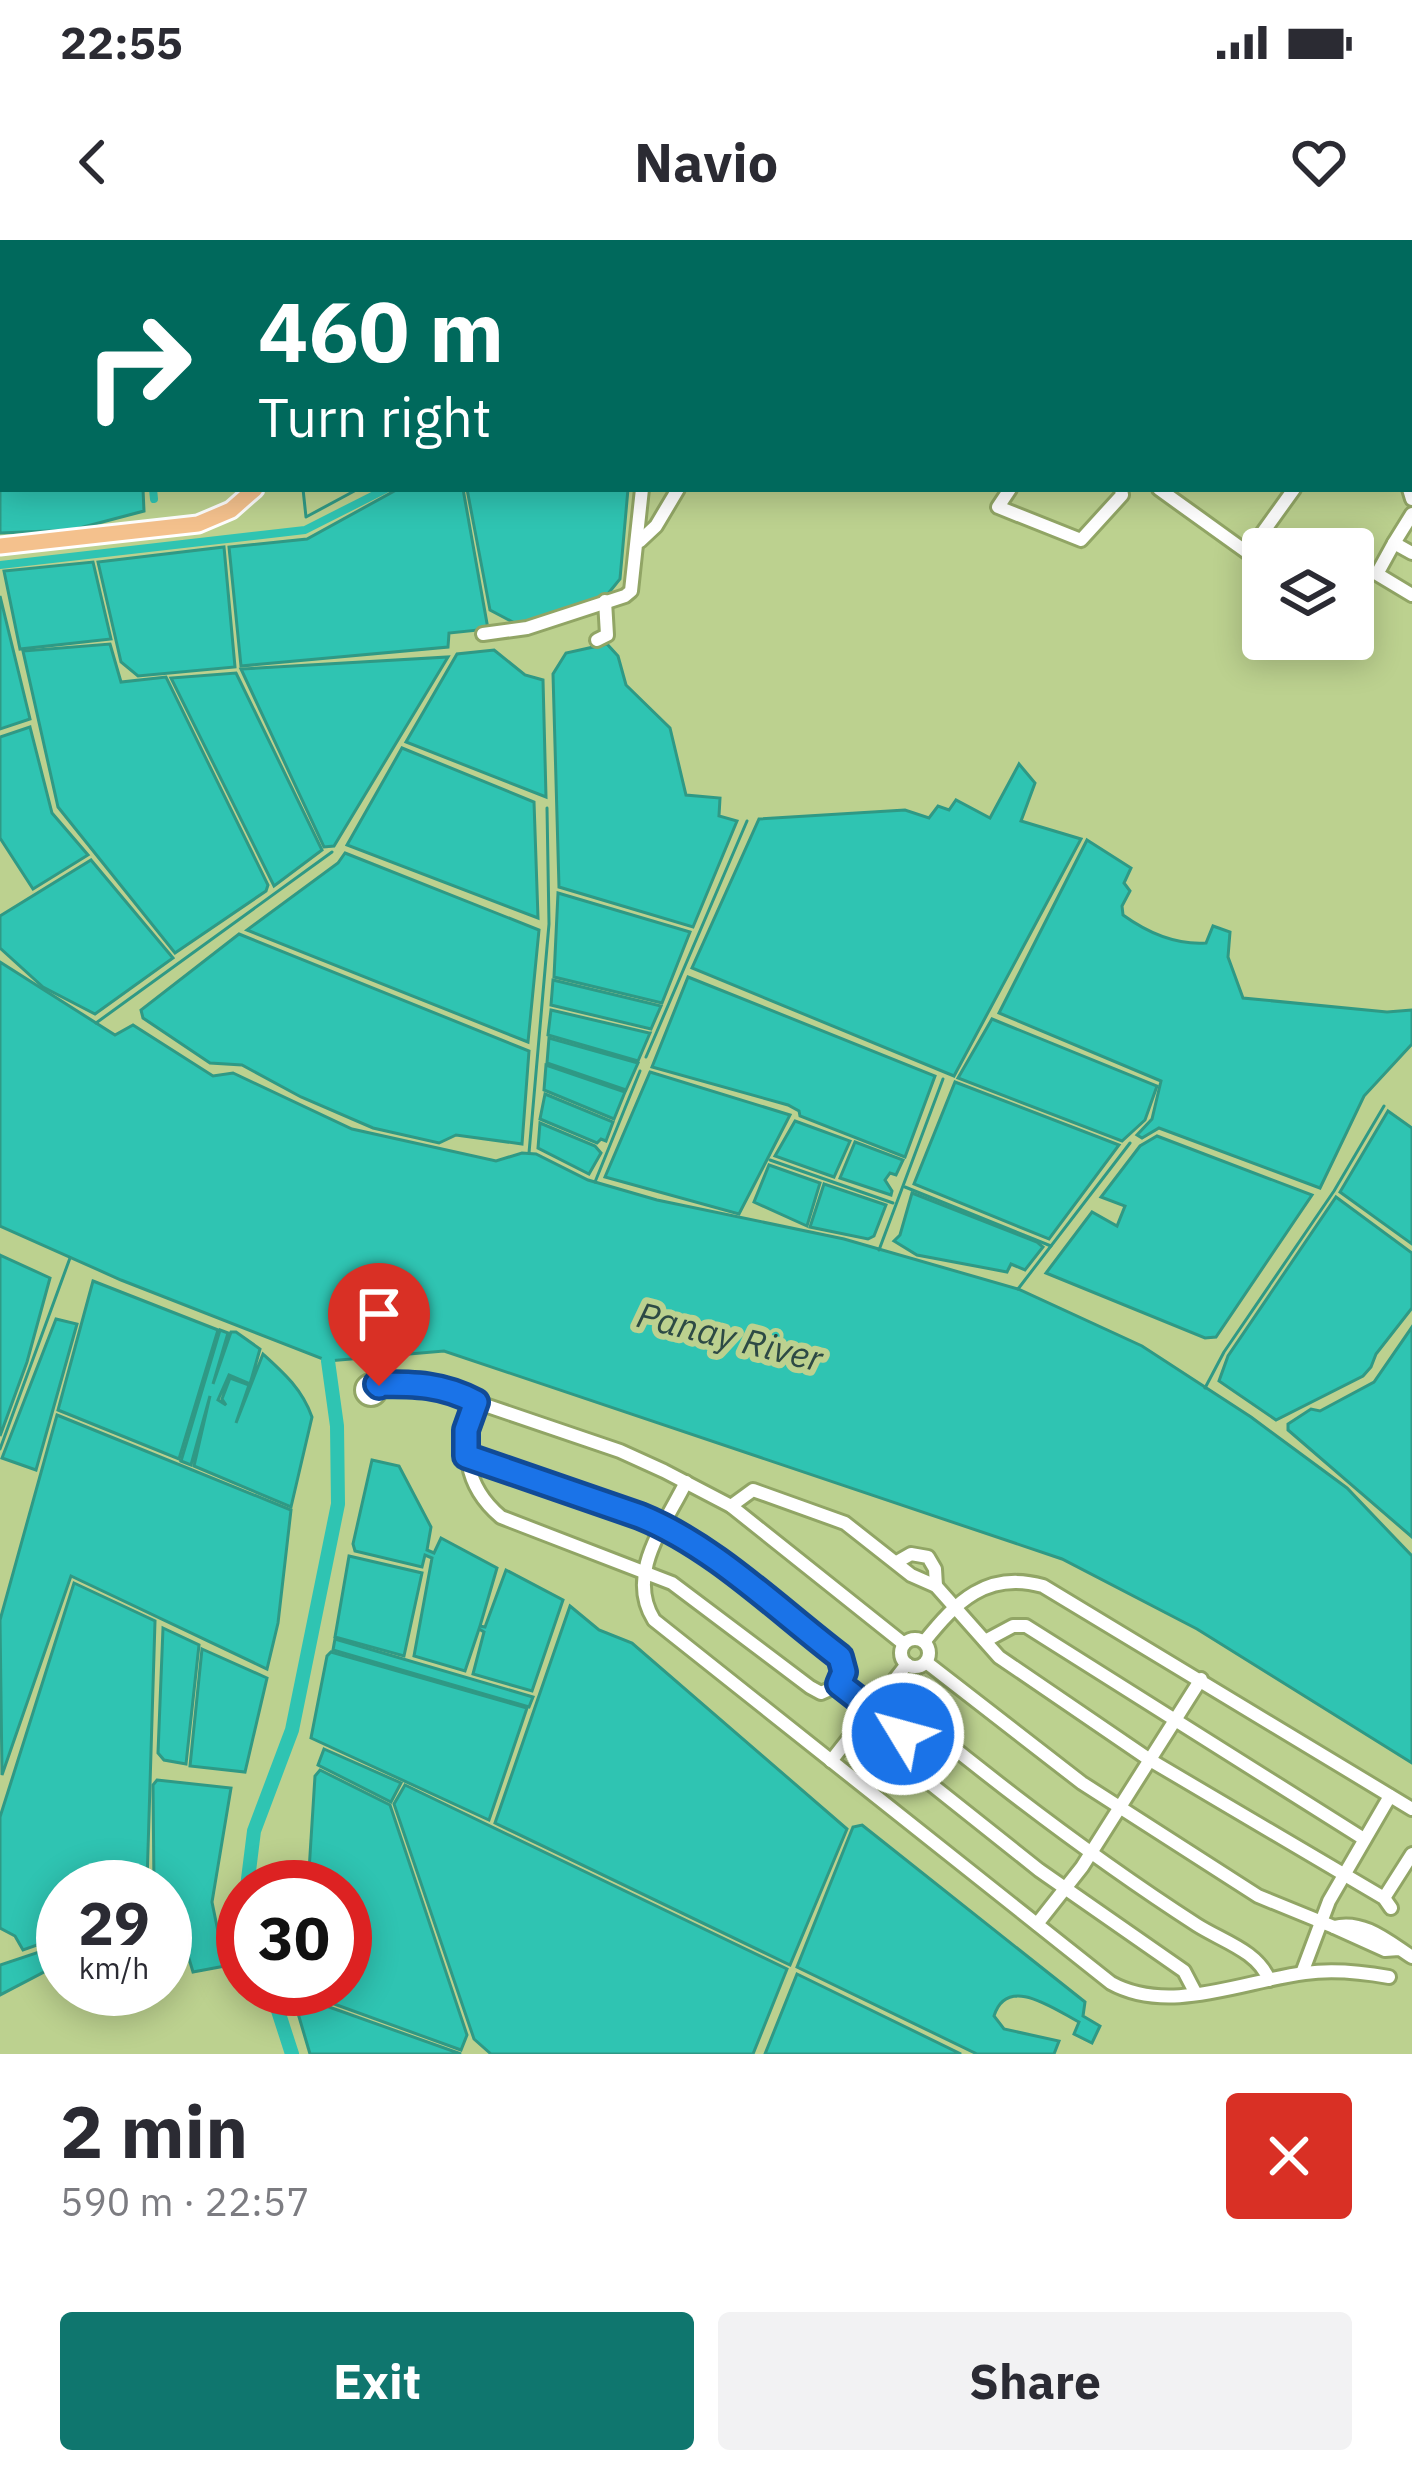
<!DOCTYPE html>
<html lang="en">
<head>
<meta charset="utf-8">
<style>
	:root { --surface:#fff; --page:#f2f2f3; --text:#2b2b33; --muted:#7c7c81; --accent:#0f766e }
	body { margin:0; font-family:"IBM Plex Sans",sans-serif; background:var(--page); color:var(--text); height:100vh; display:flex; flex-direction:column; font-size:45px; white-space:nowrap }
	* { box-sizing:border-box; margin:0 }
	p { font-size:39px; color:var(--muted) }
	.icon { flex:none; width:66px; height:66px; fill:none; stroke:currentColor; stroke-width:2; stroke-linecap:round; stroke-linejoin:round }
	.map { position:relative; height:1814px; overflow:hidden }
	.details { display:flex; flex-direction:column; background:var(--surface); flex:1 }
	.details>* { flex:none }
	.guide { position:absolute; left:0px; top:0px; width:1413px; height:252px; box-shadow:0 6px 30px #0003; background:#00695c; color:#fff; overflow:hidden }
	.buttons { position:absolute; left:1242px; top:288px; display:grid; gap:24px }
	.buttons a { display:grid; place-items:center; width:132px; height:132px; border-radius:12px; background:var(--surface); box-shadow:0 6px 30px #0003; font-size:60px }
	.speed { position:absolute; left:36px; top:1620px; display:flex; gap:24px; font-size:60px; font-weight:700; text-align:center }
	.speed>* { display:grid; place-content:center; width:156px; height:156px; border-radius:50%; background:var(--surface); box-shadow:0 6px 30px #0003; line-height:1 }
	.speed small { font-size:30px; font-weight:400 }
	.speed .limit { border:18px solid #d22; background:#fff; color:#111 }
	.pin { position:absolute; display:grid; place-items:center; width:102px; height:102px; color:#fff; margin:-123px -51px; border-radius:50% 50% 50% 0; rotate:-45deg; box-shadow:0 0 12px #0007 }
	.pin .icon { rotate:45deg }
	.me { position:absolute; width:132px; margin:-66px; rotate:307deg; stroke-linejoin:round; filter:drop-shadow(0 0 9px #0008) }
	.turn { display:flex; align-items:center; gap:42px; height:252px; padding:0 60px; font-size:54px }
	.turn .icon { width:156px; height:156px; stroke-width:2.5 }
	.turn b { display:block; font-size:84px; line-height:102px }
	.round { display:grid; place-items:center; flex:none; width:126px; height:126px; border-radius:12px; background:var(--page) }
	.summary { display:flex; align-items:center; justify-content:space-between; height:204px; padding:0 60px }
	h1 { font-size:72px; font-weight:800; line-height:90px }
	.cta { display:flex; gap:24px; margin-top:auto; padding:24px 60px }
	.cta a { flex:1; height:138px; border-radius:12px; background:var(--accent); color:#fff; font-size:48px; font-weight:800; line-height:138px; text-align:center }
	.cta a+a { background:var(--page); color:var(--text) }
	.status { display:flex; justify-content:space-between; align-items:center; height:84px; padding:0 60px; background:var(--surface); direction:ltr }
	.status svg { height:33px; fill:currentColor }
	header { display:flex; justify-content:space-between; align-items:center; height:156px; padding:0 60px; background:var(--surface); font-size:54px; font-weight:800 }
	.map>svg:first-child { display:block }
	.water { fill:#2fc4b2; stroke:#2f9985; stroke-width:3 }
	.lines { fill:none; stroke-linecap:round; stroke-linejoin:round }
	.stream { stroke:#2f9985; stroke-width:3 }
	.canal { stroke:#2fc4b2; stroke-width:8 }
	.river { stroke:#2fc4b2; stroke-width:14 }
	.minor-casing { stroke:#91a565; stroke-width:18 }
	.major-casing { stroke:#fff; stroke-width:21 }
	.minor { stroke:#fff; stroke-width:12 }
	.major { stroke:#f4c18d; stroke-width:15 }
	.route-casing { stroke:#114b97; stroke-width:30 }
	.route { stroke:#1a73e8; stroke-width:21 }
	.labels { text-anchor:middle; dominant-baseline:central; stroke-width:12; stroke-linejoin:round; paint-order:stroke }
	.water-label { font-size:36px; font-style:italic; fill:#2d4a45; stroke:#bcd18f }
</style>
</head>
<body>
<div class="status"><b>22:55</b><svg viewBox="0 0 49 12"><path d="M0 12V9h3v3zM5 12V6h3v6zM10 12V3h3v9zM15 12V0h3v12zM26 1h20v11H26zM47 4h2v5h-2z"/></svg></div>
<header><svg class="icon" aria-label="back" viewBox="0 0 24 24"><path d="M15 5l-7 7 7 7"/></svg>Navio<svg class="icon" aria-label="heart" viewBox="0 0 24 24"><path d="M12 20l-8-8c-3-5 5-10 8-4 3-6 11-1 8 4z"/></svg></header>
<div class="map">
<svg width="1412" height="1814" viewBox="0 0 1412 1814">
	<rect width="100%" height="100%" fill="#bcd18f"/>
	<g class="water">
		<path d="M0,225H3V249H143L144,271L72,290L0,293Z"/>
		<path d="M398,249H463L488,389L449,393L448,407L241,426L229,307L307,299Z"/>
		<path d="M467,249H628L620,339L607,355L524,388L490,370Z"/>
		<path d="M224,307L235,427L138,436L121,422L98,322Z"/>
		<path d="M93,322L111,399L20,409L4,331Z"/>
		<path d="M0,356L30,479L0,489Z"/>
		<path d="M110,404L121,442L166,437L268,645L266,651L175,713L58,567L23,411Z"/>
		<path d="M607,404L618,416L626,445L670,488L686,555L720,558L719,576L737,581L693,687L559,647L553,434L566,413Z"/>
		<path d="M494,410L525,435L543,440L546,557L406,502L457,414Z"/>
		<path d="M448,417L334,606L324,607L241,429Z"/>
		<path d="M236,433L322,610L274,646L171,438Z"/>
		<path d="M30,487L52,573L88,615L33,649L0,598V497Z"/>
		<path d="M402,508L534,562L538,678L347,605Z"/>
		<path d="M1019,524L1035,543L1021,581L1081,599L954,836L692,728L759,579L905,570L929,578L938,566L949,570L956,560L990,578Z"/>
		<path d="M1087,600L1131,628L1124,643L1130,651L1122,666L1123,675C1148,693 1175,705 1206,703L1213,686L1230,692L1228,717L1243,758L1387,772L1412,770V804L1364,856L1320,948L1159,888L1142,898L1137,895L1152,879L1161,841L999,773Z"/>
		<path d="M345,613L539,690L528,802L247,690L338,623Z"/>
		<path d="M91,620L173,718L95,774L43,747L0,708V676Z"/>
		<path d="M558,653L690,692L662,763L554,737Z"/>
		<path d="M239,694L529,811L522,904L456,895L439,903L373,888L301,857L242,825L210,823L143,778L141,770Z"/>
		<path d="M0,722L115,795L133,785L213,836L233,833L352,889L496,921L522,913L536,914L588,940L657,960L844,999L1018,1049L1142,1106L1251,1177L1347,1248L1412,1316V1523L1197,1389L1062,1319L444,1111L328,1121L121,1040L0,986Z"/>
		<path d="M688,737L935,836L905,917L800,876L799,871L788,865L652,827Z"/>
		<path d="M553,740L661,766L651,789L551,765Z"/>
		<path d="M551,770L649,793H650L638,821L548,795Z"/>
		<path d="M992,779L1157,846L1145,880L1122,901L958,838Z"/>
		<path d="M549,798L638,823L626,850L547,823Z"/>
		<path d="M546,825L625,852L614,879L544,850Z"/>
		<path d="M650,832L790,875L739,974L605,937Z"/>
		<path d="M955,842L1119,905L1049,999L914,944Z"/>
		<path d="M545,854L613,882L606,901L601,899L597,903L540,879Z"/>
		<path d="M1388,871L1412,888V1004L1340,952Z"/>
		<path d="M795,881L850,901L834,937L775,916Z"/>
		<path d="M540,883L595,906L601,913L589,934L538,908Z"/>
		<path d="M1157,896L1312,955L1216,1097L1205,1098L1046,1033L1092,972L1117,986L1125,966L1101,957L1140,906Z"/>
		<path d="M855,902L903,920L896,935L890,933L885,940L892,951L891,955L840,938Z"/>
		<path d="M769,925L820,943L807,986L754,962Z"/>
		<path d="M824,944L886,965L874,996L868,999L810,987Z"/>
		<path d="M912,953L1037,1002L1043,1007L1025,1030L1011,1024L1007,1032L917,1015L894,1001L900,995Z"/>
		<path d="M1336,957L1412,1013V1068L1376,1114L1371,1127L1363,1136L1276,1180L1219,1141L1228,1116Z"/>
		<path d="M0,1015L50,1038L27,1122L0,1196Z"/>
		<path d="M93,1041L218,1090L179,1219L58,1170Z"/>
		<path d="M56,1079L77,1084L36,1230L2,1218Z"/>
		<path d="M1412,1087V1297L1288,1190V1184L1311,1169L1320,1171L1374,1142Z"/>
		<path d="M220,1090L228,1093L213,1144L231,1092H236L260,1109L250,1144L229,1135L218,1160L226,1165L222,1159L230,1138L249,1145L236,1183L263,1114C284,1133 302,1149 312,1177L291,1267L194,1226L210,1156L191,1225L181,1221Z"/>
		<path d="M57,1175L291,1270L278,1383L267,1429L71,1336L2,1535L0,1380Z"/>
		<path d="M372,1220L399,1226L431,1287L427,1310L434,1313L441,1298L497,1328L480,1386L485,1387L506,1330L563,1360L532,1451L473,1434L484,1392L479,1389L465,1431L414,1416L432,1318L425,1315L422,1327L355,1311L353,1304Z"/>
		<path d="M349,1316L422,1333L404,1416L335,1397Z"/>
		<path d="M74,1343L155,1381L147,1643L134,1647H63V1696L23,1710L15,1696L0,1688V1577Z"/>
		<path d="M570,1366L599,1390L632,1403L847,1589L790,1725L495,1583Z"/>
		<path d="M163,1388L199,1405L186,1524L164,1520L158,1513Z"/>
		<path d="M335,1399L533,1457L529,1467L333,1410Z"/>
		<path d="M202,1409L267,1438L245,1532L190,1526Z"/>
		<path d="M331,1412L527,1468L489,1580L311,1498L327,1416Z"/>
		<path d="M324,1509L401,1543L391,1562L318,1525Z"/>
		<path d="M320,1530L390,1565L467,1795L461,1810L301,1752L302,1749H345V1647H308L315,1536Z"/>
		<path d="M157,1540L231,1548L212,1662L225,1726L193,1732L184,1702L189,1687L165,1657V1647H154L153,1545Z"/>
		<path d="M405,1545L787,1729L753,1814H491L474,1799L394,1564Z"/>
		<path d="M862,1585L1085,1762L1083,1776L1100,1786L1092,1803L1074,1794L1079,1782C1054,1769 1007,1734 994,1776L1004,1789L1059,1801L1054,1814H977L797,1727L853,1587Z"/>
		<path d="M63,1704V1722L0,1755V1725Z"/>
		<path d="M797,1734L961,1814H765Z"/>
		<path d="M301,1757L461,1814H310L297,1770Z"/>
	</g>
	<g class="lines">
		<g class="stream">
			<path d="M303,249L306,277L358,249"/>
			<path d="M96,783L332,612"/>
			<path d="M646,817L747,581"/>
			<path d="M529,913L549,684L547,568"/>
			<path d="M770,920L893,963"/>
			<path d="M595,942L640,831"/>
			<path d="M905,947L1051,1006"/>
			<path d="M879,1010L943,839"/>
			<path d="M1018,1049L1130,903"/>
			<path d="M1205,1148L1224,1112L1334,951L1384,866"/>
			<path d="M0,1209L70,1018"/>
		</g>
		<g class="canal">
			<path d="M131,0V3"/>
			<path d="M281,0V3"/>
			<path d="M86,3L99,0"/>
			<path d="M595,3L613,0"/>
			<path d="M0,22H3"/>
			<path d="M153,249L154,259"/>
			<path d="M0,325L305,290L386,249"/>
		</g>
		<g class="river">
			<path d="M247,1647L254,1591L292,1490L338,1264L337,1186L328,1121"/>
			<path d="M271,1749L292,1814"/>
		</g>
		<g class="minor-casing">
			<g id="minor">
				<path d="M626,0L627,3"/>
				<path d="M815,0L821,3"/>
				<path d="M975,0L978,3"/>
				<path d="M1177,0L1180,3"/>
				<path d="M646,3L647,0"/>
				<path d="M700,3L702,0"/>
				<path d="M751,3L753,0"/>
				<path d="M1010,249L998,267L1081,300L1122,255L1121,249"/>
				<path d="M1159,249L1248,313L1294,249"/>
				<path d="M1409,249L1412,259"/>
				<path d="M640,301L656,286L678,249"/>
				<path d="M1394,303L1412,274"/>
				<path d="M1412,313L1394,303L1377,334L1412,355"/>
				<path d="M483,394L527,388L625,356L631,351L642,249"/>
				<path d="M597,400L607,395L605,361"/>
				<circle cx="371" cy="1150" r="9"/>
				<path d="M377,1144L436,1143L476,1162L620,1211L664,1231L731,1266L904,1404"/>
				<path d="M466,1216L554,1243L665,1286L840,1417L844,1432L839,1445L821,1453L810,1447L672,1343L501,1277C463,1245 461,1206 476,1162"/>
				<path d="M686,1242C665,1285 625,1334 654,1380L1111,1743C1169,1775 1243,1741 1305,1733C1334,1729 1361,1732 1389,1737"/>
				<path d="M731,1266L753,1250L845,1283L911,1335L936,1346L999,1417L1150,1520L1384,1658L1391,1668"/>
				<path d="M897,1322L911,1314L928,1317L935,1329L936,1346"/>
				<circle cx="915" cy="1413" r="14"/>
				<path d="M985,1401L1013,1386H1026L1364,1599"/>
				<path d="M924,1402C956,1362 987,1330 1043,1346L1412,1569"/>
				<path d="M926,1422L1082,1543L1258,1656L1334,1687"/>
				<path d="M839,1445L903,1494"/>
				<path d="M831,1521L907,1424"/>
				<path d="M1384,1658L1412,1614"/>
				<path d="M1037,1684L1082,1627L1201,1439"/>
				<path d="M1399,1709L1385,1710L1334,1687C1363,1679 1389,1702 1412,1717"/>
				<path d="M1302,1733L1329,1661L1390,1556"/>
				<path d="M1195,1752L1184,1731L1039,1630L902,1521L898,1506L905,1491L921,1486L929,1488C1015,1558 1104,1625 1197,1685C1222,1701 1258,1711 1269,1740"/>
			</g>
		</g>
		<g class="major-casing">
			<g id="major">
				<path d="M1260,0L1262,3"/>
				<path d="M415,3L416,0"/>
				<path d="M1410,126L1412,127"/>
				<path d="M0,306L198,284L231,270L255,249"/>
			</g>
		</g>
		<use href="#minor" class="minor"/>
		<use href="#major" class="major"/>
	</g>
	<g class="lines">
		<g class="route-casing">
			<path id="route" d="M379,1146L377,1144C415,1144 442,1144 476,1162L466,1190V1216L640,1276C714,1306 777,1369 840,1417L844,1432L839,1444L903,1494"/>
		</g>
		<use href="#route" class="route"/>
	</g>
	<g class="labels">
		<g class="water-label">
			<text transform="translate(730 1096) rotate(14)">Panay River</text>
		</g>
	</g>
</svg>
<div class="buttons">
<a><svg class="icon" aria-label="layers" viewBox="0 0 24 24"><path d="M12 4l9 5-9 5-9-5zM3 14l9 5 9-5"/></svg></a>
</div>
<div class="speed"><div>29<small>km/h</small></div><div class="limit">30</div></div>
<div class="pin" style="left:379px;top:1146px;background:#d93025"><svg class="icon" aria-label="arrive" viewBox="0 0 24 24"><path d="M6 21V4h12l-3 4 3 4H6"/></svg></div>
<svg class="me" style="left:903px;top:1494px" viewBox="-20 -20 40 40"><circle r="17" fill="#1a73e8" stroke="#fff" stroke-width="3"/><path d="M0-11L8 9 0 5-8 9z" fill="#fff"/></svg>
<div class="guide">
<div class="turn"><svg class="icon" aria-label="right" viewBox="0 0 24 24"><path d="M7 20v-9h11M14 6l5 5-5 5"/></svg><div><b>460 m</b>Turn right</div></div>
</div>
</div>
<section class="details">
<div class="summary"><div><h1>2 min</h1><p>590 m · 22:57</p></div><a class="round" style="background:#d93025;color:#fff"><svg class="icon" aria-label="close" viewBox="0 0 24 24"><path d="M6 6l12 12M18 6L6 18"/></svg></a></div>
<div class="cta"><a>Exit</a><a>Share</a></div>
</section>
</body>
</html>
